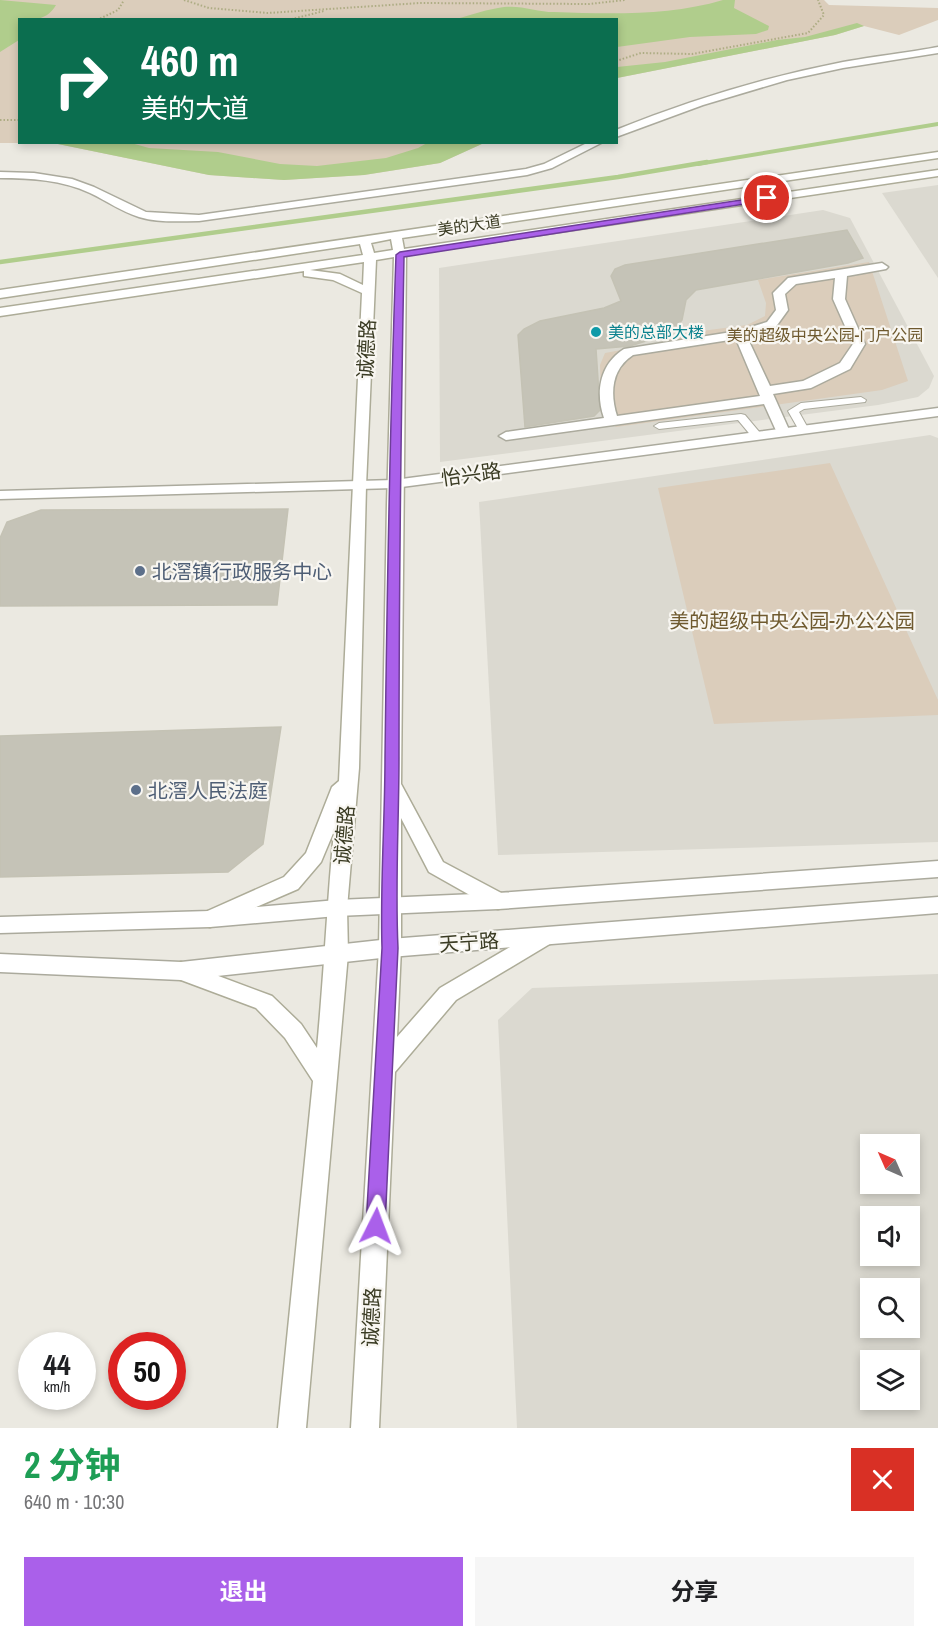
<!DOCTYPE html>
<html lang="zh">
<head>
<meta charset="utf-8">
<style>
	:root { --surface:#fff; --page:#f6f6f6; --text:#202124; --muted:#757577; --accent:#aa60ea }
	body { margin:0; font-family:"Archivo Narrow","Noto Sans SC",sans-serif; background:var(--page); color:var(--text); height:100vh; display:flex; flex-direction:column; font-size:22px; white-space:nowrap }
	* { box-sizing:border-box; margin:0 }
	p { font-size:20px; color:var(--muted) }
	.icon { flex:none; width:33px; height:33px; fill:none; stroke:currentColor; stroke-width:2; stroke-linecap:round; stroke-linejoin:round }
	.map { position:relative; height:1428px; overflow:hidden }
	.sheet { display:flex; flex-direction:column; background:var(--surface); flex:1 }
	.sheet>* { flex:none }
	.top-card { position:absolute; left:18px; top:18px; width:600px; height:126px; border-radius:0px; box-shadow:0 3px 9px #0003; background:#0b6e4f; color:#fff; overflow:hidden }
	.needle { width:39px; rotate:315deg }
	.tools { position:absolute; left:860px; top:1134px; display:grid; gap:12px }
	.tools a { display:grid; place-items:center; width:60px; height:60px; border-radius:0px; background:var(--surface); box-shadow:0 3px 9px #0003; font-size:30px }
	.speed { position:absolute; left:18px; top:1332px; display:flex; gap:12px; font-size:30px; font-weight:700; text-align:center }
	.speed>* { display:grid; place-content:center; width:78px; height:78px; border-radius:50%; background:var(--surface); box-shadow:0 3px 9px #0003; line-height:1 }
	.speed small { font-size:15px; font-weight:400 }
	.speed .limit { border:9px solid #d22; background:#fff; color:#111 }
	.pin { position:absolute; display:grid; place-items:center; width:51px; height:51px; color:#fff; margin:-26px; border:3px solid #fff; border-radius:50%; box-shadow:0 2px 6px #0007 }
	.me { position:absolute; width:66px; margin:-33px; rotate:3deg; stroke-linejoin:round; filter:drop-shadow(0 0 4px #0008) }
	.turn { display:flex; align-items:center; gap:21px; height:126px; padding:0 24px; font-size:27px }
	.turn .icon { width:78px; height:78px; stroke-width:2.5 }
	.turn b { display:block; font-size:42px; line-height:51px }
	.round { display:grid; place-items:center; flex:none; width:63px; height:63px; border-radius:0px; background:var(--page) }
	.head { display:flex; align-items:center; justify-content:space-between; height:102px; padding:0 24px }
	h1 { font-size:36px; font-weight:700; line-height:45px; color:#1e9e55 }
	.cta { display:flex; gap:12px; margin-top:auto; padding:12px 24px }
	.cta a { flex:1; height:69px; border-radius:0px; background:var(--accent); color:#fff; font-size:24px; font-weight:700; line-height:69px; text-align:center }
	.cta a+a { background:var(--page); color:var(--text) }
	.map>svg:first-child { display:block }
	.built { fill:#dbd9d0; fill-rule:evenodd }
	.green { fill:#dbcdbb }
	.water { fill:#b0cd8c }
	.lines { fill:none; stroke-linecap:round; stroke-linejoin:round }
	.stream-far1 { stroke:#b0cd8c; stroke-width:4 }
	.stream { stroke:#b0cd8c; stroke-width:4.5 }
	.building { fill:#c5c3b7; stroke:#c4c2b4; stroke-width:1.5 }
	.service-casing { stroke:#abaa9d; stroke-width:2 }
	.pedestrian-casing { stroke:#abaa9d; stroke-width:3 }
	.minor-casing { stroke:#abaa9d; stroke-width:3 }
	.tertiary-casing { stroke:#abaa9d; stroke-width:3 }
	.secondary-casing { stroke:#adac98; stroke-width:3 }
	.path { stroke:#adac83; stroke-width:2; stroke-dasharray:1.5 2; stroke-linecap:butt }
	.service { fill:#fff; fill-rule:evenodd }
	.pedestrian { fill:#fff; fill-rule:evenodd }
	.minor { fill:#fff; fill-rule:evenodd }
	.tertiary { fill:#fff; fill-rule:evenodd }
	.secondary { fill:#fff; fill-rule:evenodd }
	.route { fill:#aa60ea; stroke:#6e3e98; stroke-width:1.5 }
	.culture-dot { fill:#0f9aa8; stroke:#f8f6f1; stroke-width:2 }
	.service-dot { fill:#5c6f8a; stroke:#f8f6f1; stroke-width:2 }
	.labels { text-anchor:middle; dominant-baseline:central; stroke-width:4.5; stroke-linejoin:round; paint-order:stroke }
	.far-street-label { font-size:16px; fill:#3a3b23; stroke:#f8f6f1 }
	.far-culture-label { font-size:16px; fill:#0d838f; stroke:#f8f6f1; text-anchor:start }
	.far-park-label { font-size:16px; fill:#6f5a2f; stroke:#f8f6f1 }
	.street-label { font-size:20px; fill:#3a3b23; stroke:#f8f6f1 }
	.service-label { font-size:20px; fill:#4e5e75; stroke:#f8f6f1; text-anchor:start }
	.park-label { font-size:20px; fill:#6f5a2f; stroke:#f8f6f1 }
</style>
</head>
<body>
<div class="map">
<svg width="938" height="1428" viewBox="0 0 938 1428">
	<rect width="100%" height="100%" fill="#ebe9e1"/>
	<g class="built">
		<path d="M938,185V278L882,193Z"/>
		<path d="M823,210L850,218L934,376L929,388L918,397L878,405L440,462L439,268Z"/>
		<path d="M930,435L938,438V842L498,855L479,502Z"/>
		<path d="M938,974V1428H517L498,1020L532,988ZM870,1144H909V1184H870ZM870,1216H909V1256H870ZM870,1288H909V1328H870ZM870,1360H909V1400H870Z"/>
	</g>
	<g class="green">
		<path d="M0,0H824L829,5L938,8V20L899,35L864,26L835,35L617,78L616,20H20V142L30,143H0Z"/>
		<path d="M53,143H484L440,163L364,175L284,180L209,175Z"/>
		<path d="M869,262L908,381L882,390L616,427L602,416L600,365L605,353L660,343L679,334L747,325L765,316L766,303L758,280Z"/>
		<path d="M830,463L938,700V715L714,724L658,488Z"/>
	</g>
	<g class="water">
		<path d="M0,0L56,5C47,20 35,20 20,20L19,40L0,52Z"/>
		<path d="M723,0H735L734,8L769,26L768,30L756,34L690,37L617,47L616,20L456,19C471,15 488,9 504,7C521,5 538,12 554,12C610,14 669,16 723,0Z"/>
		<path d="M857,23L864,26L835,35L617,78V67L665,62L777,40L805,37Z"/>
		<path d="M53,143H131L149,148L218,152L280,164L317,166L386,158L418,148L427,143H484L440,163L364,175L284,180L209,175Z"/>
	</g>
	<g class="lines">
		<path class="stream-far1" d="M698,164L938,124"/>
		<path class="stream" d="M0,262L618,177L707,162"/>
	</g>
	<g class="building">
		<path d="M847,230L863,258L848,263L696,290L686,300L682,320L676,328L665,335L630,346L596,349L600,410L594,416L525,427L518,335L524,329L540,321L604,308L621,301L611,276L615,269L625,265Z"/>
		<path d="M288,509L277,605L0,606V538L7,522L41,510Z"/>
		<path d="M281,727L263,844L228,872L0,877V736Z"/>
	</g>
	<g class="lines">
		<g class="service-casing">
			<g id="service">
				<path d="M861,397L866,400L865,402L804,409L799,412L809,430L804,433L800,432L788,411L801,403Z"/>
				<path d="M741,414L745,415L761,434V438H753L738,420L659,429L654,426L659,423Z"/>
			</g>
		</g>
		<g class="pedestrian-casing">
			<path id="pedestrian" d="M882,263L888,267L886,269L847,276L845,299L865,344L850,369L811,388L773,394L790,432L788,435H778L764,404L506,440L499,436L506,432L604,418C595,392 600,364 624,349L738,331L767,322L776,310L773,293L788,278ZM835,278L833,299L853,344L840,363L803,381L770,386L747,337L775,328L788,310L785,294L796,284ZM736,339L760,396L617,416C610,394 611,369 633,355Z"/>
		</g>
		<g class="minor-casing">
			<g id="minor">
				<path d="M938,47V53L843,68L787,80L703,105L616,137V130C690,100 766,77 843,62C875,56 907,53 938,47Z"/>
				<path d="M589,142H603L552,168L527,175L199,221C179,221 159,223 139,217C122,212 107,201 90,193C62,180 31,178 0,178V172L34,173L72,179L94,187L146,212L199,215L526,169L544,164Z"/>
			</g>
		</g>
		<g class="tertiary-casing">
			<g id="tertiary">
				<path d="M938,408V416L394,488L0,499V491L394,480Z"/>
				<path d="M938,861V877L498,909L337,916L210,927L0,933V917L210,911L337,900L498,893Z"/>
				<path d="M938,897V913L390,957L181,980L0,972V954L181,962L390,939Z"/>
			</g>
		</g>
		<g class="secondary-casing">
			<path id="secondary" d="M938,152V158L402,238L404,249L938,170V176L406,255L401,784L443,862L505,895L508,901L505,907L498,909L491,907L429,872L401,818V948L397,1037L440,988L539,930L546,928L553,930L557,936L553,942L456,1000L395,1072L379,1428H351L379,948L387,504L394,257L376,260L366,486L359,768L347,908L348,954L306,1428H278L313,1081L285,1038L256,1008L173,977L170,971L173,965L181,962L272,996L301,1024L317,1048C324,975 327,903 334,831L321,862L298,889L210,927L203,925L200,919L203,913L284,877L306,853L332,787L339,781L362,293L333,280L304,276V271L0,316V308L363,255L360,244L0,298V290ZM391,239L393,250L374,253L371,243ZM364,262L363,285L340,274L310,270Z"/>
		</g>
		<g class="path">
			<path d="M184,0L209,8L268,13L420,3L589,4L625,0"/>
			<path d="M97,20L118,10L124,0"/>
			<path d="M288,20L324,11"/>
			<path d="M616,61L641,53L692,54L808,33L824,15L818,0"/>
			<path d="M0,120H20"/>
		</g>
		<use href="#service" class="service"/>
		<use href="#pedestrian" class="pedestrian"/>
		<use href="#minor" class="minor"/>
		<use href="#tertiary" class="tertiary"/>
		<use href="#secondary" class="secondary"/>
	</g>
	<path class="route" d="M767,196L770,197V200L404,257C401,423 399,590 399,757C399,820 395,884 398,948L385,1226L383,1232L376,1235L369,1232L366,1226L382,948C380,884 385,821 385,757C387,590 390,422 396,255L400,252Z"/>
	<circle class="culture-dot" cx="596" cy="332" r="6"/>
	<g class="service-dot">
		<circle cx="140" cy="571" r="6"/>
		<circle cx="136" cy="790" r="6"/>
	</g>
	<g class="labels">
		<g class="far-street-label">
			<text transform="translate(469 225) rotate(-8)">美的大道</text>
		</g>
		<g class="far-culture-label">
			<text x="608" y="332">美的总部大楼</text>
		</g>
		<g class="far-park-label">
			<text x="825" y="335">美的超级中央公园-门户公园</text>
		</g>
		<g class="street-label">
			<text transform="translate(366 349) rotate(-87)">诚德路</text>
			<text transform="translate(471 474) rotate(-8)">怡兴路</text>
			<text transform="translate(344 835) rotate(-85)">诚德路</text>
			<text transform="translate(469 942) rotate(-4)">天宁路</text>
			<text transform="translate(371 1317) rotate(-87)">诚德路</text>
		</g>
		<g class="service-label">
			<text x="152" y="571">北滘镇行政服务中心</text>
			<text x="148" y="790">北滘人民法庭</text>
		</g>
		<g class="park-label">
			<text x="792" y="620">美的超级中央公园-办公公园</text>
		</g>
	</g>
</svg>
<div class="tools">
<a><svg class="needle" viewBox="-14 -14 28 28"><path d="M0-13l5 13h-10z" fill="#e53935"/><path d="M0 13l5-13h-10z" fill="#757577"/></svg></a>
<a><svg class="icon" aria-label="sound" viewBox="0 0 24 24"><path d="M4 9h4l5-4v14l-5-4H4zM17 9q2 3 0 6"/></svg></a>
<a><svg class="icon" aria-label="search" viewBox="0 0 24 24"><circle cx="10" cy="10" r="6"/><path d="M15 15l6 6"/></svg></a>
<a><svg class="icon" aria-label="layers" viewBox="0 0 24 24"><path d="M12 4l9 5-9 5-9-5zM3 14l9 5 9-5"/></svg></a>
</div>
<div class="speed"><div>44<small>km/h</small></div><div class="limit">50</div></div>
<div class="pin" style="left:767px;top:198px;background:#d93025"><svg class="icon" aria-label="arrive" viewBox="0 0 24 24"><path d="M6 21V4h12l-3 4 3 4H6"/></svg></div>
<svg class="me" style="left:376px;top:1226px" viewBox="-20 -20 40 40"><path d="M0-17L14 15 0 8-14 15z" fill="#aa60ea" stroke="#fff" stroke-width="4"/></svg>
<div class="top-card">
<div class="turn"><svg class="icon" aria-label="right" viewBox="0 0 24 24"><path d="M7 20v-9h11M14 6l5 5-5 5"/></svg><div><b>460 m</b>美的大道</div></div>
</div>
</div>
<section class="sheet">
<div class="head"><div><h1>2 分钟</h1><p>640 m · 10:30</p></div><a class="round" style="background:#d93025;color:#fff"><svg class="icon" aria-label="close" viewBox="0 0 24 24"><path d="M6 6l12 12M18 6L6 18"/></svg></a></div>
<div class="cta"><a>退出</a><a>分享</a></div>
</section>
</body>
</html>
